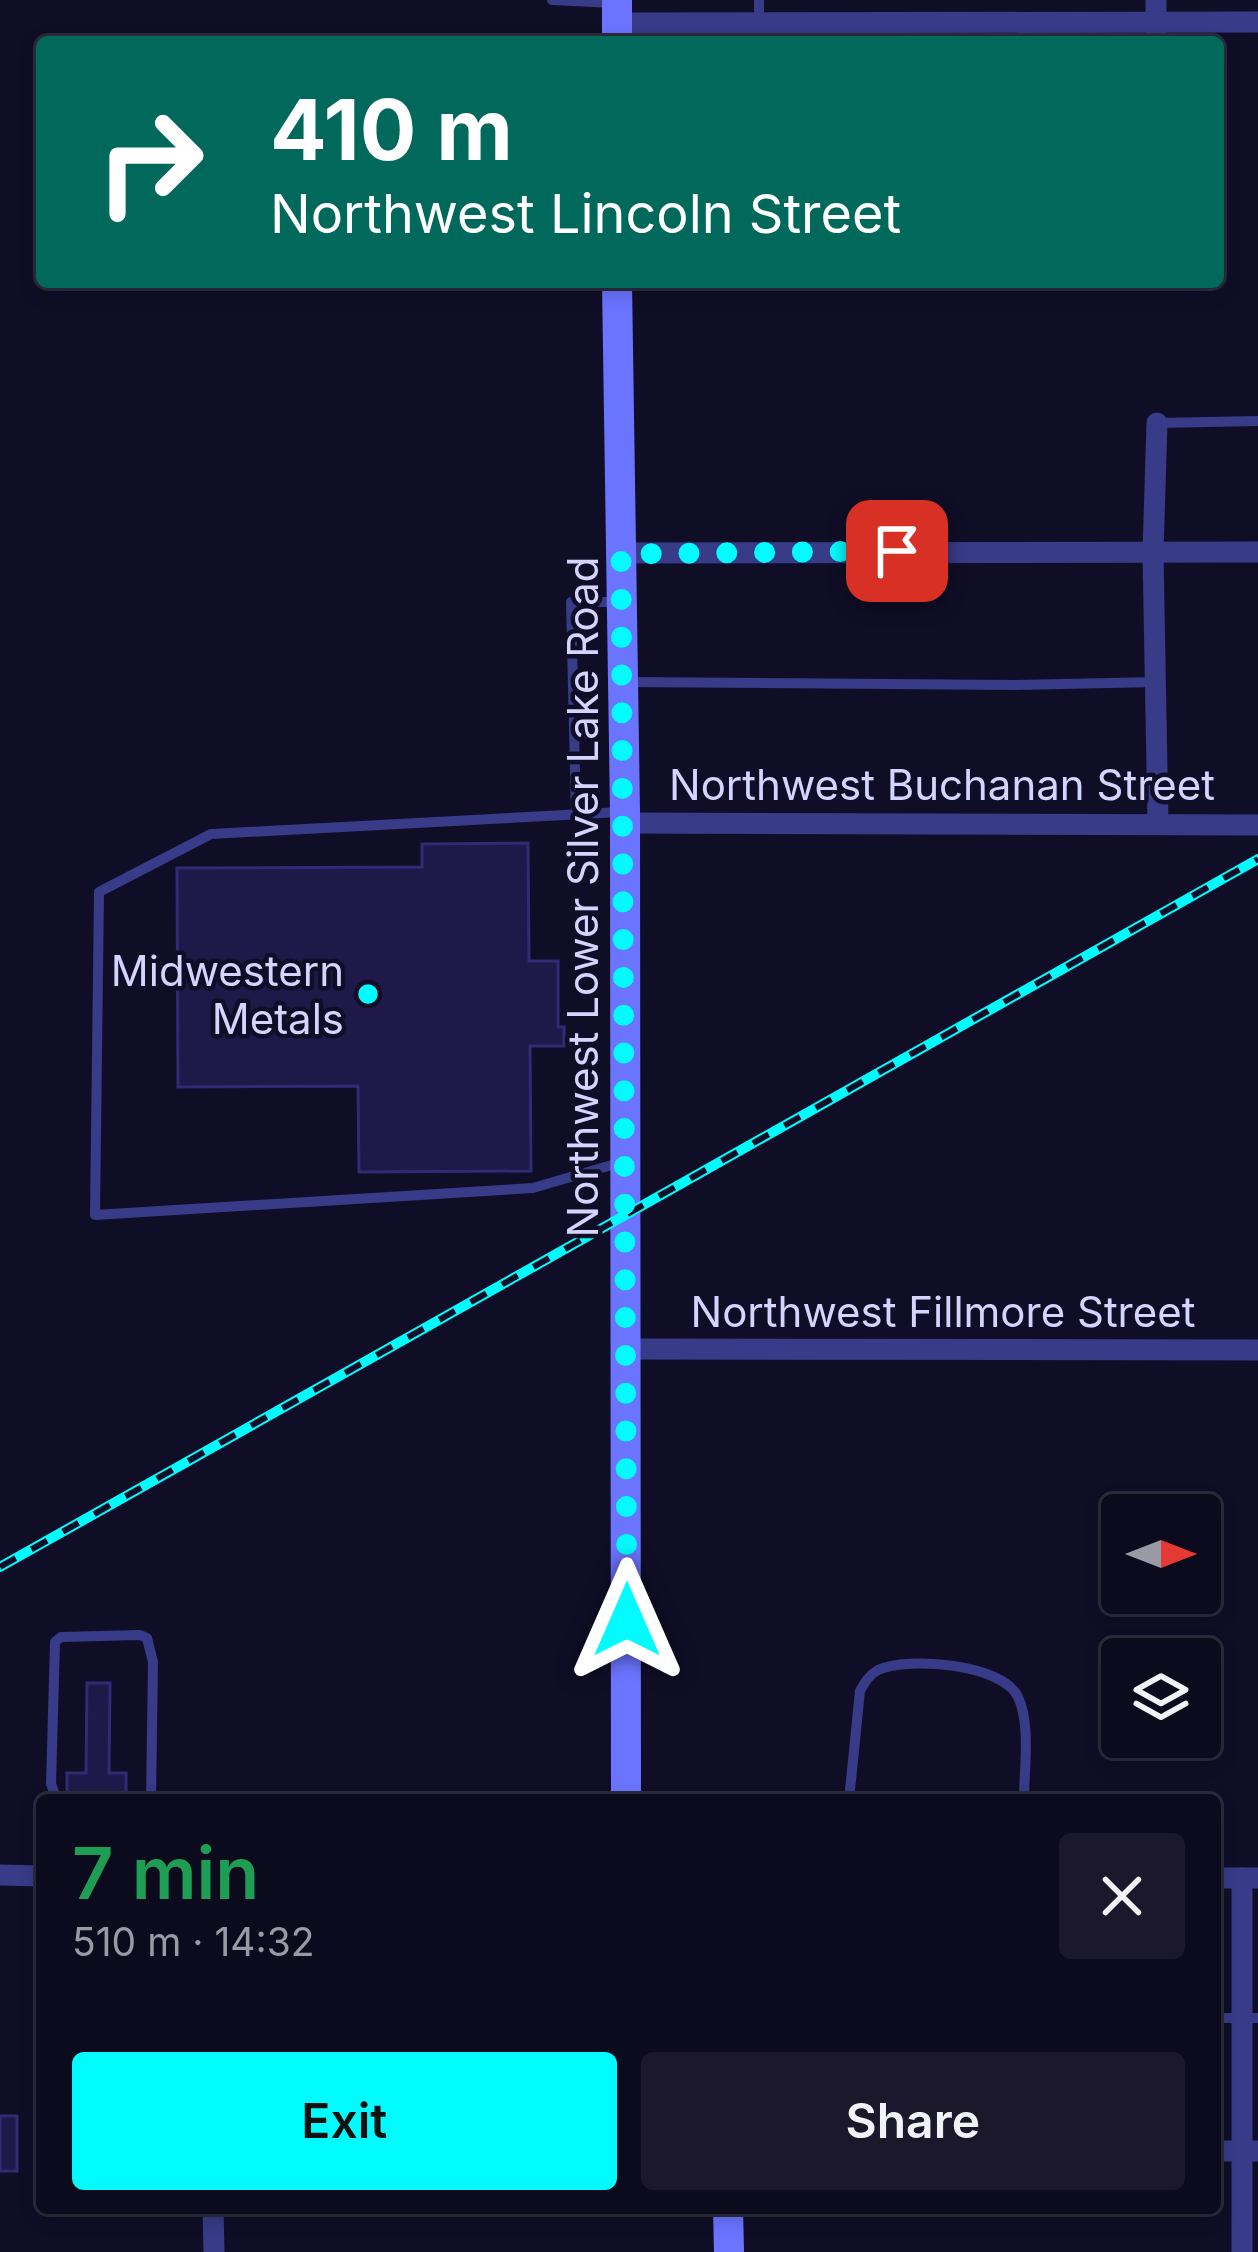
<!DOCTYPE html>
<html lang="en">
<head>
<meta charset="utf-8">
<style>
	:root { --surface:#0c0a1d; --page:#1a182a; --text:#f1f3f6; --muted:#9a9aa4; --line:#2c2b3b; --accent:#00fcff }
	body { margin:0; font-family:Inter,sans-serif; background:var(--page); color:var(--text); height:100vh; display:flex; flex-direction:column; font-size:45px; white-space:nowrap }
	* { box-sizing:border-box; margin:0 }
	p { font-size:39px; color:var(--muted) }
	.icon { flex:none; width:66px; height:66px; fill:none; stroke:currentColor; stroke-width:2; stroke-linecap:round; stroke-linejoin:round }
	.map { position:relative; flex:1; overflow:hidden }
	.panel { position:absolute; left:36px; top:1794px; width:1185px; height:420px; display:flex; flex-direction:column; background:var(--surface); border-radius:12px; box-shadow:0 6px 18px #0003,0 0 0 3px var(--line) }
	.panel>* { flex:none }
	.hud { position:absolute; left:36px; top:36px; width:1188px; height:252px; border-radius:12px; box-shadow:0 6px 18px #0003,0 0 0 3px var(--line); background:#00695c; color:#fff; overflow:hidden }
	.needle { width:78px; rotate:90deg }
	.controls { position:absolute; left:1101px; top:1494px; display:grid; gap:24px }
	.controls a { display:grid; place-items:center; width:120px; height:120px; border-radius:12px; background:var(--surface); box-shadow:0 6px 18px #0003,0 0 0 3px var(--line); font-size:60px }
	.pin { position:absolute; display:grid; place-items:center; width:102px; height:102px; color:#fff; margin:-51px; border-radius:24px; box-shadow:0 6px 18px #0006 }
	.me { position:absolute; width:132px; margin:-66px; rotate:0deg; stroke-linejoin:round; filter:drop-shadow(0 0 9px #0008) }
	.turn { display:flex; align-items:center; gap:42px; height:252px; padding:0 36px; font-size:54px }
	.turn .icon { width:156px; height:156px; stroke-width:2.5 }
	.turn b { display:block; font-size:84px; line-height:102px }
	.round { display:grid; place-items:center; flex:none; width:126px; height:126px; border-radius:12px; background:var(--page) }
	.summary { display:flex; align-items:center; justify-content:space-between; height:204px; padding:0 36px }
	h1 { font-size:72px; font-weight:600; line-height:90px; color:#1e9e55 }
	.button { display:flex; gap:24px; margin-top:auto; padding:24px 36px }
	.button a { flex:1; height:138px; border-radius:12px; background:var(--accent); color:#111; font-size:48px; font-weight:600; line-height:138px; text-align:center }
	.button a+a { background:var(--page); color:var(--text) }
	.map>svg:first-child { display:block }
	.building { fill:#1e1948; stroke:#322a75; stroke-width:3 }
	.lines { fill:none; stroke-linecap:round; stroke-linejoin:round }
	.lane { stroke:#373b88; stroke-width:10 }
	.street { stroke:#373b88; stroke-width:21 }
	.secondary { stroke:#6b74ff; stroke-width:30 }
	.rail-casing { stroke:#00fcff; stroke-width:10 }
	.rail { stroke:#100e27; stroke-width:6; stroke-dasharray:18; stroke-linecap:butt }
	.route { stroke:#00fcff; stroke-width:21; stroke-dasharray:0 37.8 }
	.poi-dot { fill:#00fcff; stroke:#100e27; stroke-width:4.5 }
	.labels { text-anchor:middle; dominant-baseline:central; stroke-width:9; stroke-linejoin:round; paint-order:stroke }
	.street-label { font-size:42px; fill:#d5d4ff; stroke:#100e27 }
	.poi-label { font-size:42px; fill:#d5d4ff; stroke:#100e27; text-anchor:end }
</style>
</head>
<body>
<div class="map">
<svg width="1258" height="2252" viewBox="0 0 1258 2252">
	<rect width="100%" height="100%" fill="#100e27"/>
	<g class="building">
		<path d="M528,843L529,961H558V1027H564V1046H530L531,1171L359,1172L358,1086L178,1087L177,868L422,867V844Z"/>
		<path d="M87,1683H110L109,1773H126V1800H67V1773H86Z"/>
		<rect x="0" y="2116" width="17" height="55"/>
	</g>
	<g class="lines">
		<g class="lane">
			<path d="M552,0L614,3"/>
			<path d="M759,0V23"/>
			<path d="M1157,423L1258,421"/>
			<path d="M626,682L1016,685L1157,682"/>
			<path d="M621,812L211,834L99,892L95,1215L533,1188L622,1162"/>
			<path d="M576,814L571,602H618"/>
			<path d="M57,1800L51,1784L55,1642L61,1637L140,1635L147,1638L153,1662L151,1800"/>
			<path d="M849,1800L860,1691C865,1682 869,1675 878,1670C908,1656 1003,1664 1018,1697C1031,1724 1024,1770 1024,1800"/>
			<path d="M1215,2018H1258"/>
		</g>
		<g class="street">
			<path d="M1156,0V42"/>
			<path d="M617,23L1258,22"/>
			<path d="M1157,423L1153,553L1158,824"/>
			<path d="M621,553L1258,552"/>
			<path d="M625,823L1258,825"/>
			<path d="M628,1349L1258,1350"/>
			<path d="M0,1875L42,1876"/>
			<path d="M1215,1878H1258"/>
			<path d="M1215,2151H1258"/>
			<path d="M213,2208L214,2252"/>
			<path d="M1242,2252V1878"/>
		</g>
		<g class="secondary">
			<path d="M617,42V0"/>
			<path d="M617,282L625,812L626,1800"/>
			<path d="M728,2208L729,2252"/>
		</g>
		<g class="rail-casing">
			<path id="rail" d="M0,1567L1258,859"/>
		</g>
		<use href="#rail" class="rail"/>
	</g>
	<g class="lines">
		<path class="route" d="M627,1620L621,554L897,551"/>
	</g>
	<circle class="poi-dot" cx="368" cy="994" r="12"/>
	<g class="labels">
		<g class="street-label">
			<text x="942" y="784">Northwest Buchanan Street</text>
			<text transform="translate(582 897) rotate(-90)">Northwest Lower Silver Lake Road</text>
			<text x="943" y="1311">Northwest Fillmore Street</text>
		</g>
		<g class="poi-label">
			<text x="344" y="970">Midwestern<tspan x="344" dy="48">Metals</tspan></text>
		</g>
	</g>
</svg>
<div class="controls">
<a><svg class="needle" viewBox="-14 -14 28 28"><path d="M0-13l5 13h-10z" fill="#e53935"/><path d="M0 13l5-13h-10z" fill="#9a9aa4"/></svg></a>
<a><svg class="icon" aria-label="layers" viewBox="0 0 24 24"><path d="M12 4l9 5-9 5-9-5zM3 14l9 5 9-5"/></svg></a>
</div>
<div class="pin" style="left:897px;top:551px;background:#d93025"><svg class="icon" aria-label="arrive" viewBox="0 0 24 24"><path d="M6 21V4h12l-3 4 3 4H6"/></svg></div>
<svg class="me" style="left:627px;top:1620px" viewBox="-20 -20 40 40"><path d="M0-17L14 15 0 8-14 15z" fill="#00fcff" stroke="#fff" stroke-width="4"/></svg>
<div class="hud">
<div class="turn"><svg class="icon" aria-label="right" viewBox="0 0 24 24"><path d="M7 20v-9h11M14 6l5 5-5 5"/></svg><div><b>410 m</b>Northwest Lincoln Street</div></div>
</div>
<section class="panel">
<div class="summary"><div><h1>7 min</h1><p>510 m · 14:32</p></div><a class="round"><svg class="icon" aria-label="close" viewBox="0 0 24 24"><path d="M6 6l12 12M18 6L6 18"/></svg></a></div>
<div class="button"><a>Exit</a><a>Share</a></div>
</section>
</div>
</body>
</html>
